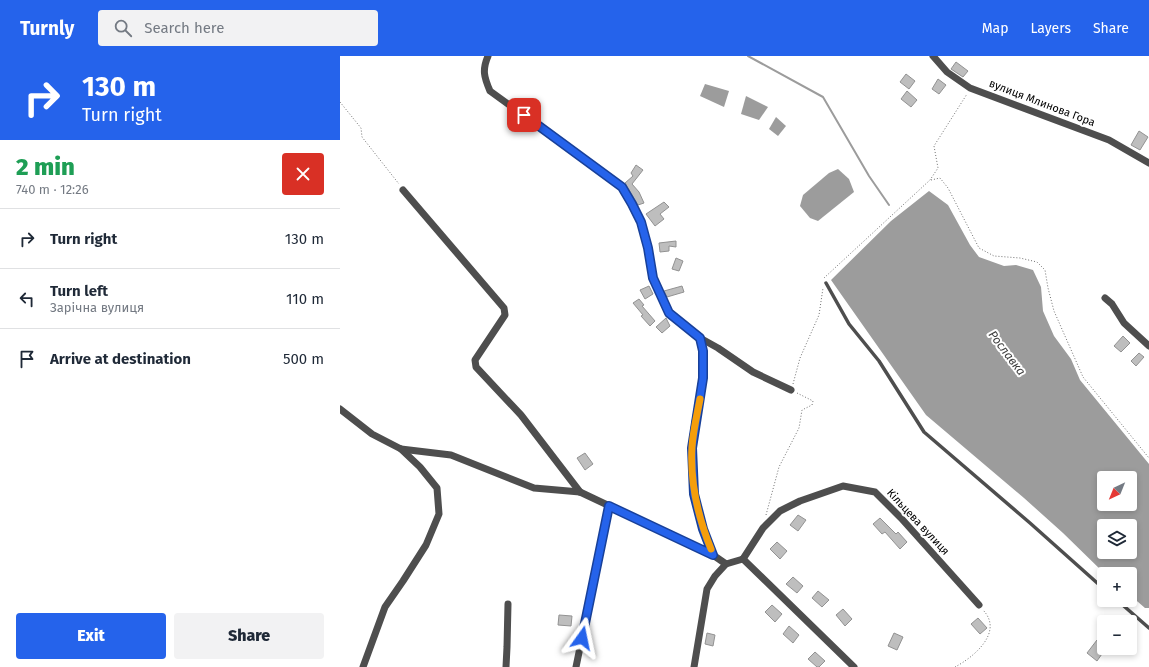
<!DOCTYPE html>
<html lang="en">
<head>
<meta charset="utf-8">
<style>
	:root { --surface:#fff; --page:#f2f2f3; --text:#1f2937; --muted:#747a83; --line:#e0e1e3; --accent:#2563eb }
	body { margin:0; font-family:"Fira Sans",sans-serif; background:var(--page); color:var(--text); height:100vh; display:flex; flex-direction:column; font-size:15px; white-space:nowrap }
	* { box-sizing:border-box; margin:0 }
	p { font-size:13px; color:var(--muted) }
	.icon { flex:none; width:22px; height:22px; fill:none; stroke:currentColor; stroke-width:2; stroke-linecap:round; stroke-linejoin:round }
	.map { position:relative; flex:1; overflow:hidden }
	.side { display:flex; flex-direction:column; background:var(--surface); width:340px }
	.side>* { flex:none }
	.top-card { background:#2563eb; color:#fff; overflow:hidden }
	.needle { width:26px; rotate:223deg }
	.buttons { position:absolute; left:757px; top:415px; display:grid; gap:8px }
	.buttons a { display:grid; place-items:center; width:40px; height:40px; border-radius:4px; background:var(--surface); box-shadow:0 2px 6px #0003; font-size:20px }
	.pin { position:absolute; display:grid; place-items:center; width:34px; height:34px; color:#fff; margin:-17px; border-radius:8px; box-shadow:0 2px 6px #0006 }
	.me { position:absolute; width:44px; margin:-22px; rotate:12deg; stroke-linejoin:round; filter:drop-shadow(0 0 3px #0008) }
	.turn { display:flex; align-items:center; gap:14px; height:84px; padding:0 16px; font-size:18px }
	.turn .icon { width:52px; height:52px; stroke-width:2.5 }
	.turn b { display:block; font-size:28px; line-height:34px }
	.round { display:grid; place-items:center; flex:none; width:42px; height:42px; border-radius:4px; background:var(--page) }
	.overview { display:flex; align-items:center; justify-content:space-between; height:68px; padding:0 16px }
	h1 { font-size:24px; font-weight:800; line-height:30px; color:#1e9e55 }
	.cta { display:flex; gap:8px; margin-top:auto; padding:8px 16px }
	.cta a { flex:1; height:46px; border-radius:4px; background:var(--accent); color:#fff; font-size:16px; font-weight:800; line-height:46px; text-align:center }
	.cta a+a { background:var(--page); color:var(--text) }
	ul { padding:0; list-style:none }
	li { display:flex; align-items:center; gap:12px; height:60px; padding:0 16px; border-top:1px solid var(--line) }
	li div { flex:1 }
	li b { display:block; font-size:15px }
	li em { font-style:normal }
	header { display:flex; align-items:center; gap:24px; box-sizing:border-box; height:56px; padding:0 20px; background:var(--accent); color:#fff }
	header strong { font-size:19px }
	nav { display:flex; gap:22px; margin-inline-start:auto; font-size:14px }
	.search { width:280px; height:36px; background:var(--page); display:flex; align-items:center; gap:10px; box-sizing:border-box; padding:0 14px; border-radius:4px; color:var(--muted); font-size:15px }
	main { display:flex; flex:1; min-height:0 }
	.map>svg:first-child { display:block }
	.water { fill:#9c9c9c; fill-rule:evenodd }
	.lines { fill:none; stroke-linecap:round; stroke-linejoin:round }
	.stream { stroke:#9c9c9c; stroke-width:2 }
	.building { fill:#bebebe; stroke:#929292 }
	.path { stroke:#707070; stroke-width:1; stroke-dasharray:1 2; stroke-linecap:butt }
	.service { stroke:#4e4e4e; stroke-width:3.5 }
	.minor { stroke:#4e4e4e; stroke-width:7 }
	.route-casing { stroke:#184099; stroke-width:10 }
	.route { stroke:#2563eb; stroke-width:7 }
	.slow { stroke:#f59e0b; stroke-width:7 }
	.labels { text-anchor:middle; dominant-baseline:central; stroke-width:4; stroke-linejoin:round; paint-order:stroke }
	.street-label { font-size:11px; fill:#000; stroke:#fff }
	.water-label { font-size:12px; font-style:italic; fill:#3d3d3d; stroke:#fff }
</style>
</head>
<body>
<header>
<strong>Turnly</strong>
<div class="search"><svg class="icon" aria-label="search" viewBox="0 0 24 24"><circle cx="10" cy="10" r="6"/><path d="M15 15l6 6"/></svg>Search here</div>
<nav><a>Map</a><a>Layers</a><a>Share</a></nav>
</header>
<main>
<section class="side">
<div class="top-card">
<div class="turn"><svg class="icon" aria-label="right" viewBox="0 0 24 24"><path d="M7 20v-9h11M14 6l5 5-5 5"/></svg><div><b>130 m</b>Turn right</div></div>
</div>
<div class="overview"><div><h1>2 min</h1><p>740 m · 12:26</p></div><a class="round" style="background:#d93025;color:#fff"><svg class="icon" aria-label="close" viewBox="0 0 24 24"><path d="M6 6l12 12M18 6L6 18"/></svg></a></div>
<ul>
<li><svg class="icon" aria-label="right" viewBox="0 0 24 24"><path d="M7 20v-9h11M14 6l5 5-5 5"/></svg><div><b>Turn right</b></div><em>130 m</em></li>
<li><svg class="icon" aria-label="left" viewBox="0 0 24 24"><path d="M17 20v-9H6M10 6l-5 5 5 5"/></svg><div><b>Turn left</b><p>Зарічна вулиця</p></div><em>110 m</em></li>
<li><svg class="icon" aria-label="arrive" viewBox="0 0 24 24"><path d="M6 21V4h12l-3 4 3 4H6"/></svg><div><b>Arrive at destination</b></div><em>500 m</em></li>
</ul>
<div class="cta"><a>Exit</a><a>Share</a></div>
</section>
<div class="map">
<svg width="809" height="611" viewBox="0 0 809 611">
	<rect width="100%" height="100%" fill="#fff"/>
	<g class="water">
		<path d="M365,28L389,35L384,51L360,40Z"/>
		<path d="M406,40L428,51L419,64L401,58Z"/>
		<path d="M436,61L446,70L438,80L429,73Z"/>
		<path d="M498,113L509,123L514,136L478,165L470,162L460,150L463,139L489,117Z"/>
		<path d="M589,135L608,149L630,189L639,201L664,210L676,209L693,214L701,231L703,255L714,280L731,303L740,324L809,408V552H805L790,539V518H765L723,477L684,442L586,359L491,224L551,165ZM764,422H790V448H764ZM764,470H790V496H764Z"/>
	</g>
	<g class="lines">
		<path class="stream" d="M408,0L483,41L529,120L549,149"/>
	</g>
	<g class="building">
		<path d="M616,6L628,15L623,21L611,13Z"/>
		<path d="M566,18L575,25L569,33L560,26Z"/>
		<path d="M598,23L606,29L599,38L592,33Z"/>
		<path d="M567,35L577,44L571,51L561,43Z"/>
		<path d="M799,75L808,81L800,94L791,89Z"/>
		<path d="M296,109L303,114L292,128L299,136L304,147L298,149L285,127L293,120L291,117Z"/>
		<path d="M324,146L329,151L320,158L324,163L315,170L306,158Z"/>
		<path d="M336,185V191L329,190V195L320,196L319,187Z"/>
		<path d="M336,202L343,205L339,215L332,213Z"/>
		<path d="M309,230L313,238L305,243L300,234Z"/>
		<path d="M342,230L344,236L327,241L324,235Z"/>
		<path d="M299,243L304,249L302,250L315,265L310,270L301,260L303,259L293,247Z"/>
		<path d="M326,262L330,270L322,277L316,271Z"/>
		<path d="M783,280L790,287L781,296L774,290Z"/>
		<path d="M799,297L804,301L796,310L791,305Z"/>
		<path d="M245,397L253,408L245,414L237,402Z"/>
		<path d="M458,459L466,464L458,475L450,469Z"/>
		<path d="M540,462L556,478L558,476L567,486L560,493L545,476L542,478L533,468Z"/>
		<path d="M437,486L447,495L440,503L430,493Z"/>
		<path d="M453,521L463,530L457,537L446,528Z"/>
		<path d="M478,535L489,544L482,551L472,542Z"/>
		<path d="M432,549L442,558L435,566L425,556Z"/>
		<path d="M503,553L512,563L505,570L496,559Z"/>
		<path d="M219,559L232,560L231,570L218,569Z"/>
		<path d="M638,562L647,572L640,578L631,568Z"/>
		<path d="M449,570L459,579L453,587L443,578Z"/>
		<path d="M367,577L375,579L373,590L365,588Z"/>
		<path d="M554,577L563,581L557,594L548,590Z"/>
		<path d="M757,584L764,589V595L757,605L747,597Z"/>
		<path d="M475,596L485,605L479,611H477L468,603Z"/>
	</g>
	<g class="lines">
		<g class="path">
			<path d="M0,46L21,72L22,81L59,128"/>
			<path d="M591,124L600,122L608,132L639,192L654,200L680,202L697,206L705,214L708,232L714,255L743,321L809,402"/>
			<path d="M484,222L590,124L598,112L594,90L627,38"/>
			<path d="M453,328L460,302L479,259L483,232"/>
			<path d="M426,459L439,411L459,372L462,354L472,349L473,345L457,337"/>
			<path d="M615,611C634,601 664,576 643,554"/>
		</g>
		<g class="service">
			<path d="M486,227L509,268L539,305L584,376L690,467L764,533"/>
			<path d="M777,544L809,572"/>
		</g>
		<g class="minor">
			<path d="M148,0C142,14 144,21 150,35L282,131L292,148L301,166L308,192L313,222L329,257L360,282L378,292L413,316L451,334"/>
			<path d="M593,0L607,16L630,32L769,84L809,107"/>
			<path d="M63,134L164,252L165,259L135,304L136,311L181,359L240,436"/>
			<path d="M765,242L772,248L784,267L809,290"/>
			<path d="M360,282C369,319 354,354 352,391C350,429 359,465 373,499"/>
			<path d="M0,353L32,378L61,393L111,399L194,432L240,436L373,499L386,508L403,503"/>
			<path d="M403,503L423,472L440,455L460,445L503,430L535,436L561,462L639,549"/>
			<path d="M403,503L514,611"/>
			<path d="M23,611L45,551L63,525L86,489L99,458L97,432L80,411L61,393"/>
			<path d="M166,611L167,591L168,548"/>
			<path d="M236,611L269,450"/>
			<path d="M354,611L367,533L375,520L386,508"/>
		</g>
	</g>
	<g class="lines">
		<g class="route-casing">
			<path id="route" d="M184,59L282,131L292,148L301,166L308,192L313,222L329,257L360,282L363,295V322L352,392L354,438L363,473L373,499L269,450L242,582"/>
		</g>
		<use href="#route" class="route"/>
		<path class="slow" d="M360,343C357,359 353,375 352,391C350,426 358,461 371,493"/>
	</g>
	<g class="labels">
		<g class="street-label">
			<text transform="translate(702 47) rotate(21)">вулиця Млинова Гора</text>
			<text transform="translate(578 466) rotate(47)">Кільцева вулиця</text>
		</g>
		<g class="water-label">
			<text transform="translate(667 297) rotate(53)">Рославка</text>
		</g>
	</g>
</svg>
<div class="buttons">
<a><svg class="needle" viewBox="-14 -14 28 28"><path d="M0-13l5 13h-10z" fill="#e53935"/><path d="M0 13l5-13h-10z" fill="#747a83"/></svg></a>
<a><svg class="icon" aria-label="layers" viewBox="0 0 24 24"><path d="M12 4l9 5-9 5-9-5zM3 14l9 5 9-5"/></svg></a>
<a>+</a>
<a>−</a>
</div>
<div class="pin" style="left:184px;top:59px;background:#d93025"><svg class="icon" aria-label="arrive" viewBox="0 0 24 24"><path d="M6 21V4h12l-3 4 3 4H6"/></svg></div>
<svg class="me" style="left:242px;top:582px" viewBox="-20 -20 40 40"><path d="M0-17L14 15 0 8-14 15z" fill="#2563eb" stroke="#fff" stroke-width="4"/></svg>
</div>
</main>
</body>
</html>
